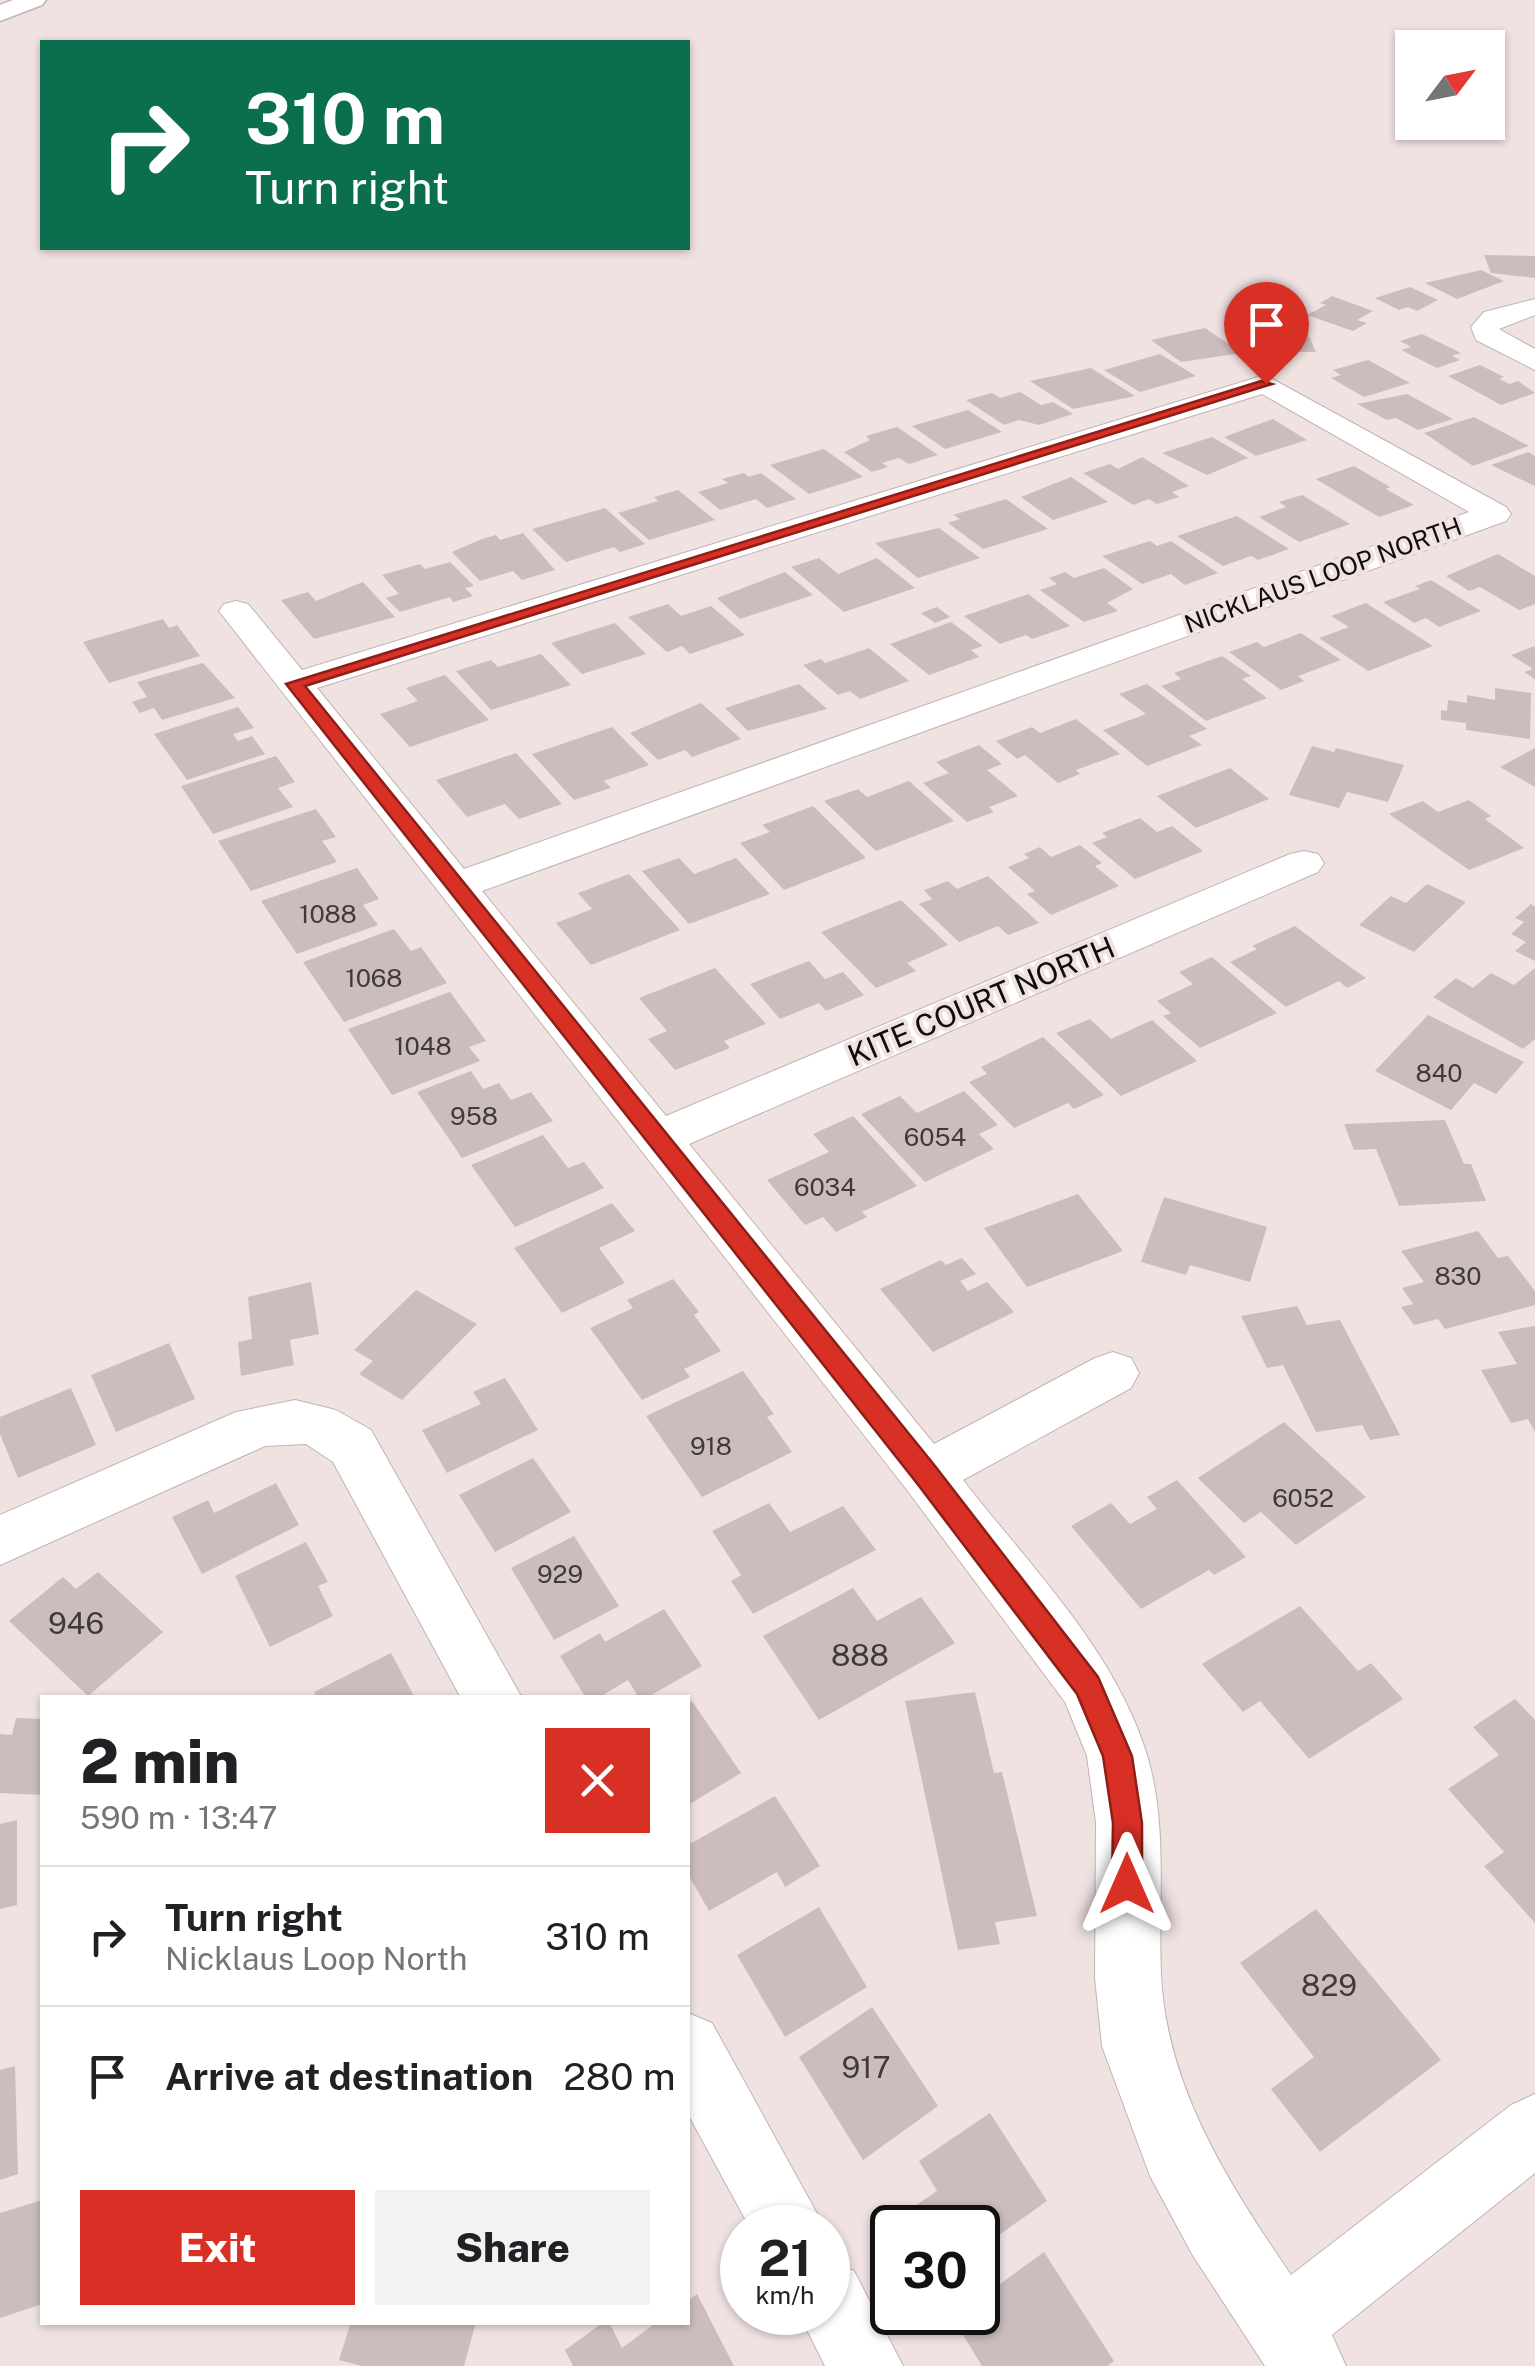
<!DOCTYPE html>
<html lang="en">
<head>
<meta charset="utf-8">
<style>
	:root { --surface:#fff; --page:#f2f2f2; --text:#202124; --muted:#757577; --line:#e0e0e0; --accent:#d93025 }
	body { margin:0; font-family:"Public Sans",sans-serif; background:var(--page); color:var(--text); height:100vh; display:flex; flex-direction:column; font-size:38px; white-space:nowrap }
	* { box-sizing:border-box; margin:0 }
	p { font-size:32px; color:var(--muted) }
	.icon { flex:none; width:55px; height:55px; fill:none; stroke:currentColor; stroke-width:2; stroke-linecap:round; stroke-linejoin:round }
	.map { position:relative; flex:1; overflow:hidden }
	.side { position:absolute; left:40px; top:1695px; width:650px; height:630px; display:flex; flex-direction:column; background:var(--surface); border-radius:0px; box-shadow:0 2px 8px #0004 }
	.side>* { flex:none }
	.hud { position:absolute; left:40px; top:40px; width:650px; height:210px; border-radius:0px; box-shadow:0 2px 8px #0004; background:#0b6e4f; color:#fff; overflow:hidden }
	.needle { width:65px; rotate:58deg }
	.controls { position:absolute; left:1395px; top:30px; display:grid; gap:20px }
	.controls a { display:grid; place-items:center; width:110px; height:110px; border-radius:0px; background:var(--surface); box-shadow:0 2px 8px #0004; font-size:50px }
	.speed { position:absolute; left:720px; top:2205px; display:flex; gap:20px; font-size:50px; font-weight:700; text-align:center }
	.speed>* { display:grid; place-content:center; width:130px; height:130px; border-radius:50%; background:var(--surface); box-shadow:0 2px 8px #0004; line-height:1 }
	.speed small { font-size:25px; font-weight:400 }
	.speed .limit { border:5px solid #111; border-radius:15px; background:#fff; color:#111 }
	.pin { position:absolute; display:grid; place-items:center; width:85px; height:85px; color:#fff; margin:-102px -42px; border-radius:50% 50% 50% 0; rotate:-45deg; box-shadow:0 0 10px #0007 }
	.pin .icon { rotate:45deg }
	.me { position:absolute; width:110px; margin:-55px; rotate:0deg; stroke-linejoin:round; filter:drop-shadow(0 0 8px #0008) }
	.turn { display:flex; align-items:center; gap:35px; height:210px; padding:0 40px; font-size:45px }
	.turn .icon { width:130px; height:130px; stroke-width:2.5 }
	.turn b { display:block; font-size:70px; line-height:85px }
	.round { display:grid; place-items:center; flex:none; width:105px; height:105px; border-radius:0px; background:var(--page) }
	.summary { display:flex; align-items:center; justify-content:space-between; height:170px; padding:0 40px }
	h1 { font-size:60px; font-weight:800; line-height:75px }
	.action { display:flex; gap:20px; margin-top:auto; padding:20px 40px }
	.action a { flex:1; height:115px; border-radius:0px; background:var(--accent); color:#fff; font-size:40px; font-weight:800; line-height:115px; text-align:center }
	.action a+a { background:var(--page); color:var(--text) }
	ul { padding:0; list-style:none }
	li { display:flex; align-items:center; gap:30px; height:140px; padding:0 40px; border-top:2px solid var(--line) }
	li div { flex:1 }
	li b { display:block; font-size:38px }
	li em { font-style:normal }
	.map>svg:first-child { display:block }
	.building { fill:#ccbdbd }
	.lines { fill:none; stroke-linecap:round; stroke-linejoin:round }
	.street-casing { stroke:#c2b3b3; stroke-width:2 }
	.secondary-casing { stroke:#c2b3b3; stroke-width:3 }
	.street { fill:#fff; fill-rule:evenodd }
	.secondary { fill:#fff; fill-rule:evenodd }
	.route { fill:#d93025; stroke:#8d1f18; stroke-width:2.5 }
	.labels { text-anchor:middle; dominant-baseline:central; stroke-width:8; stroke-linejoin:round; paint-order:stroke }
	.far-street-label { font-size:25px; fill:#120d0d; stroke:#f1e2e2 }
	.number-label { font-size:25px; fill:#403939 }
	.street-label { font-size:30px; fill:#120d0d; stroke:#f1e2e2 }
	.near-number-label { font-size:30px; fill:#403939 }
</style>
</head>
<body>
<div class="map">
<svg width="1535" height="2366" viewBox="0 0 1535 2366">
	<rect width="100%" height="100%" fill="#f1e2e2"/>
	<g class="building">
		<path d="M1484,255L1535,256V278L1491,273Z"/>
		<path d="M1481,270L1504,281L1457,299L1425,283Z"/>
		<path d="M1410,287L1438,300L1417,311L1408,307L1399,310L1375,298Z"/>
		<path d="M1332,296L1373,311L1357,320L1367,323L1353,331L1307,315L1326,305L1320,303Z"/>
		<path d="M1304,325L1316,352H1268L1254,334H1263L1260,327Z"/>
		<path d="M1205,328L1242,353L1181,362L1151,340Z"/>
		<path d="M1422,334L1461,353L1452,356L1460,360L1437,368L1401,350L1411,347L1400,341Z"/>
		<path d="M1160,354L1196,376L1140,392L1104,370Z"/>
		<path d="M1368,360L1410,383L1364,397L1331,378L1341,375L1333,370Z"/>
		<path d="M1480,365L1504,377L1499,379L1510,384L1518,381L1535,393L1501,405L1448,376Z"/>
		<path d="M1091,368L1135,396L1073,409L1030,381Z"/>
		<path d="M1020,392L1041,405L1053,402L1073,414L1039,425L1019,420L1004,425L966,400L992,393L1000,398Z"/>
		<path d="M1407,394L1453,419L1418,430L1396,418L1387,420L1357,404Z"/>
		<path d="M968,410L1002,432L945,449L912,426Z"/>
		<path d="M1474,417L1529,446L1473,466L1424,433Z"/>
		<path d="M1273,419L1307,440L1256,456L1224,437Z"/>
		<path d="M897,427L938,455L909,464L899,458L882,463L888,467L872,472L844,452L870,440L866,436Z"/>
		<path d="M1212,437L1248,458L1207,475L1162,453Z"/>
		<path d="M824,449L863,477L809,494L770,465Z"/>
		<path d="M1528,452L1535,456V486L1491,465Z"/>
		<path d="M1142,457L1189,486L1172,492L1179,497L1157,504L1149,499L1133,505L1083,473L1110,464L1118,469Z"/>
		<path d="M1354,466L1390,487L1386,489L1414,505L1379,517L1316,479Z"/>
		<path d="M744,473L749,477L761,473L796,499L767,508L756,499L720,510L698,492L728,483L722,479Z"/>
		<path d="M1071,477L1108,502L1053,520L1021,497Z"/>
		<path d="M678,490L715,520L649,540L618,513L658,501L654,497Z"/>
		<path d="M1302,495L1350,524L1299,542L1259,517L1286,507L1279,502Z"/>
		<path d="M1006,499L1048,529L983,549L948,523L960,519L953,515Z"/>
		<path d="M605,508L645,544L620,552L614,547L566,562L532,529Z"/>
		<path d="M1237,516L1289,549L1258,560L1251,556L1223,566L1177,536Z"/>
		<path d="M939,528L980,558L918,578L875,543Z"/>
		<path d="M523,533L555,570L522,580L513,571L480,581L452,552L482,539L496,535L500,540Z"/>
		<path d="M1150,541L1157,546L1171,541L1218,573L1185,585L1171,574L1142,584L1102,556Z"/>
		<path d="M1498,554L1535,576V604L1519,610L1480,587L1469,591L1446,576Z"/>
		<path d="M819,558L838,574L877,558L915,588L844,612L791,567Z"/>
		<path d="M450,562L474,586L465,588L473,596L453,602L450,597L400,612L386,598L399,594L382,575L420,564L425,569Z"/>
		<path d="M1104,568L1133,589L1107,603L1118,611L1084,622L1040,590L1057,584L1049,578L1065,572L1074,578Z"/>
		<path d="M785,572L813,595L740,619L717,598Z"/>
		<path d="M1431,580L1481,611L1439,627L1426,618L1414,623L1383,602L1420,589L1415,586Z"/>
		<path d="M363,582L395,617L314,639L281,600L308,592L316,601Z"/>
		<path d="M1028,594L1070,626L1032,639L1026,635L1000,644L964,616Z"/>
		<path d="M1366,603L1433,646L1368,671L1319,638L1349,627L1331,616Z"/>
		<path d="M668,604L681,616L711,606L745,635L690,654L682,646L667,652L628,617Z"/>
		<path d="M937,607L950,617L935,623L921,613Z"/>
		<path d="M163,619L169,628L177,625L200,656L109,683L83,642Z"/>
		<path d="M951,622L983,646L971,650L979,657L929,675L890,644Z"/>
		<path d="M615,623L646,654L582,674L551,643Z"/>
		<path d="M1301,633L1341,660L1298,676L1304,681L1281,690L1229,652L1257,642L1264,647Z"/>
		<path d="M1535,646V679L1524,672L1533,669L1511,655Z"/>
		<path d="M869,648L909,681L860,699L850,691L838,695L803,665L821,659L825,663Z"/>
		<path d="M541,654L571,685L491,710L456,671L491,660L498,667Z"/>
		<path d="M1222,656L1251,676L1242,679L1267,698L1206,721L1161,686L1181,679L1174,673Z"/>
		<path d="M203,663L235,698L162,720L154,708L140,713L132,702L147,697L137,682Z"/>
		<path d="M445,675L489,720L410,747L380,714L418,701L406,688Z"/>
		<path d="M799,684L827,709L748,731L725,708Z"/>
		<path d="M1147,684L1207,729L1189,736L1202,745L1147,766L1103,730L1146,714L1119,694Z"/>
		<path d="M1495,688L1531,693L1530,739L1466,730V723L1441,720V710L1447,711L1448,700L1467,703V695L1495,700Z"/>
		<path d="M701,703L741,739L692,757L685,750L658,760L630,733Z"/>
		<path d="M238,707L254,728L233,734L238,741L252,736L265,754L187,780L154,734Z"/>
		<path d="M1076,719L1120,754L1076,770L1080,774L1058,783L1025,755L1017,759L996,741L1032,727L1040,733Z"/>
		<path d="M612,727L649,765L604,781L611,788L574,800L532,754Z"/>
		<path d="M979,745L1002,764L987,770L1018,796L989,807L994,812L967,822L923,783L949,773L936,762Z"/>
		<path d="M1312,746L1334,752L1336,748L1404,765L1388,802L1347,792L1339,808L1289,795Z"/>
		<path d="M1535,748V787L1500,767Z"/>
		<path d="M516,753L562,804L519,819L505,804L467,817L436,780Z"/>
		<path d="M276,756L295,782L278,788L293,807L213,834L181,786Z"/>
		<path d="M1230,768L1269,799L1196,828L1157,796Z"/>
		<path d="M909,781L954,821L876,851L824,801L858,789L867,797Z"/>
		<path d="M1469,800L1491,816L1485,819L1524,848L1469,870L1389,814L1423,801L1438,812Z"/>
		<path d="M813,806L866,858L784,890L740,843L770,832L762,825Z"/>
		<path d="M316,809L336,837L322,841L337,862L251,891L218,841Z"/>
		<path d="M1140,818L1157,832L1172,826L1203,851L1135,879L1092,843L1107,837L1102,833Z"/>
		<path d="M1080,845L1102,863L1095,866L1119,886L1051,915L1027,894L1035,891L1008,867L1029,858L1024,854L1040,847L1051,857Z"/>
		<path d="M679,858L694,874L736,858L770,894L689,924L642,871Z"/>
		<path d="M357,868L379,899L363,905L378,925L297,954L261,901Z"/>
		<path d="M629,874L680,930L591,965L556,923L592,909L578,893Z"/>
		<path d="M988,876L1039,923L1008,935L998,926L959,942L919,904L932,899L924,890L948,881L957,889Z"/>
		<path d="M1427,884L1466,902L1414,952L1359,925L1391,896L1406,903Z"/>
		<path d="M901,900L948,945L907,963L916,971L876,988L821,932Z"/>
		<path d="M1531,904L1535,907V961L1515,951L1526,942L1511,934L1524,922L1515,918Z"/>
		<path d="M1295,926L1336,957L1366,978L1347,988L1339,981L1286,1007L1230,962L1257,949L1252,946Z"/>
		<path d="M394,929L411,951L421,947L447,983L344,1022L303,962Z"/>
		<path d="M1212,957L1277,1013L1200,1048L1163,1016L1171,1013L1157,1001L1193,984L1179,972Z"/>
		<path d="M809,961L825,979L843,972L864,995L826,1011L819,1003L780,1019L750,984Z"/>
		<path d="M715,968L766,1024L724,1041L730,1048L675,1070L648,1039L667,1031L639,998Z"/>
		<path d="M1535,968V1039L1523,1049L1433,997L1456,978L1473,988L1491,973L1514,985Z"/>
		<path d="M450,992L486,1041L469,1047L480,1061L392,1095L348,1029Z"/>
		<path d="M1428,1015L1524,1062L1496,1094L1474,1083L1451,1110L1375,1071Z"/>
		<path d="M1090,1019L1111,1039L1152,1020L1197,1061L1121,1096L1056,1033Z"/>
		<path d="M1043,1037L1104,1095L1074,1109L1068,1103L1014,1128L969,1082L987,1074L981,1067Z"/>
		<path d="M471,1071L483,1089L499,1083L511,1100L531,1092L553,1121L462,1158L417,1092Z"/>
		<path d="M964,1091L998,1125L979,1134L994,1149L925,1182L861,1114L900,1096L917,1113Z"/>
		<path d="M853,1116L917,1186L862,1212L867,1217L836,1232L823,1217L805,1225L767,1180L829,1152L813,1134Z"/>
		<path d="M1445,1120L1464,1164H1471L1486,1201L1399,1206L1376,1149L1354,1150L1344,1124Z"/>
		<path d="M543,1135L568,1168L584,1162L604,1188L515,1227L471,1165Z"/>
		<path d="M1078,1194L1123,1251L1027,1287L984,1228Z"/>
		<path d="M1164,1197L1267,1227L1250,1282L1190,1265L1186,1275L1141,1262Z"/>
		<path d="M612,1203L635,1231L599,1248L625,1283L562,1313L514,1248Z"/>
		<path d="M1478,1231L1498,1258L1508,1256L1535,1291V1305L1445,1329L1438,1319L1414,1325L1401,1307L1413,1304L1402,1288L1424,1282L1401,1251Z"/>
		<path d="M962,1258L976,1274L960,1281L968,1291L987,1282L1014,1312L933,1352L880,1289L941,1260L946,1265Z"/>
		<path d="M673,1279L699,1312L694,1315L721,1351L684,1369L690,1377L642,1400L590,1328L633,1308L627,1300Z"/>
		<path d="M311,1282L319,1334L290,1340L294,1365L241,1376L238,1342L252,1339L248,1297Z"/>
		<path d="M416,1290L477,1324L402,1400L359,1374L373,1361L354,1350Z"/>
		<path d="M1297,1306L1307,1325L1340,1320L1400,1435L1370,1440L1362,1425L1316,1432L1283,1365L1267,1368L1241,1316Z"/>
		<path d="M1535,1326V1432L1528,1419L1511,1423L1481,1370L1517,1364L1498,1332Z"/>
		<path d="M169,1343L195,1399L116,1432L91,1375Z"/>
		<path d="M743,1371L774,1414L767,1417L792,1452L702,1497L646,1416Z"/>
		<path d="M505,1378L538,1430L447,1473L422,1430L481,1404L473,1392Z"/>
		<path d="M71,1388L96,1445L18,1478L0,1434V1417Z"/>
		<path d="M1284,1422L1366,1497L1296,1545L1261,1512L1244,1523L1198,1478Z"/>
		<path d="M533,1458L571,1512L495,1552L459,1495Z"/>
		<path d="M1177,1480L1246,1557L1214,1575L1209,1570L1141,1609L1071,1526L1111,1503L1130,1524L1157,1509L1147,1497Z"/>
		<path d="M276,1483L299,1525L202,1574L172,1517L208,1500L214,1513Z"/>
		<path d="M769,1503L790,1532L843,1506L876,1550L753,1614L731,1581L741,1575L712,1531Z"/>
		<path d="M574,1536L619,1606L554,1640L511,1568Z"/>
		<path d="M306,1542L328,1582L318,1586L333,1616L270,1647L235,1576Z"/>
		<path d="M98,1572L163,1632L88,1696L9,1621L63,1577L76,1589Z"/>
		<path d="M853,1588L877,1621L921,1597L955,1643L819,1720L763,1636Z"/>
		<path d="M1300,1606L1358,1671L1371,1663L1403,1699L1309,1759L1260,1701L1243,1712L1202,1664Z"/>
		<path d="M664,1609L702,1666L646,1698H639L628,1680L598,1698H586L560,1656L600,1633L605,1642Z"/>
		<path d="M391,1653L415,1698H316L314,1692Z"/>
		<path d="M975,1692L994,1773L1002,1772L1037,1916L995,1922L1000,1944L958,1950L905,1701Z"/>
		<path d="M1515,1699L1535,1720V1923L1484,1866L1504,1852L1448,1789L1499,1755L1473,1727Z"/>
		<path d="M692,1701L741,1773L688,1805V1704Z"/>
		<path d="M16,1718L42,1719V1795L0,1793V1734L12,1735Z"/>
		<path d="M775,1796L820,1866L785,1887L777,1872L709,1911L688,1874V1845Z"/>
		<path d="M17,1820V1905L0,1909V1824Z"/>
		<path d="M819,1907L867,1987L785,2037L737,1955Z"/>
		<path d="M1316,1909L1441,2060L1320,2152L1271,2089L1314,2057L1240,1963Z"/>
		<path d="M872,2007L938,2106L863,2160L799,2057Z"/>
		<path d="M15,2066L18,2174L0,2180V2070Z"/>
		<path d="M990,2113L1047,2201L978,2250V2228H901L896,2219L937,2191L919,2161Z"/>
		<path d="M42,2200V2304L0,2318V2213Z"/>
		<path d="M1044,2252L1114,2361L1107,2366H982L953,2318L960,2312H978V2300Z"/>
		<path d="M697,2294L734,2366H573L565,2350L604,2322H609L622,2348L657,2322H688V2301Z"/>
		<path d="M351,2322H476L464,2366H362L339,2360Z"/>
	</g>
	<g class="lines">
		<g class="street-casing">
			<g id="street">
				<path d="M1535,299V315L1499,329L1535,349V370L1476,340L1471,327L1484,312Z"/>
				<path d="M1265,375L1506,507L1511,514L1506,521L482,891L666,1116L1290,854L1304,851L1318,854L1324,863L1318,872L689,1144L934,1444L1095,1358L1113,1352L1131,1358L1139,1373L1131,1388L963,1480C1029,1565 1115,1650 1147,1755C1168,1824 1158,1903 1161,1974C1166,2087 1229,2184 1291,2275L1511,2105L1535,2094V2173L1332,2335L1346,2366H1265L1192,2254L1150,2176L1102,2046L1095,1978L1096,1823L1087,1756L1065,1702L907,1490L219,611L224,604L236,601L248,604L302,670ZM1262,394L1469,512L464,869L317,688Z"/>
				<path d="M295,1400L336,1410L371,1430L522,1698H461L333,1462L306,1444L265,1446L0,1565V1515L236,1412Z"/>
				<path d="M688,2013L712,2023L825,2228H750L688,2114Z"/>
				<path d="M828,2260L854,2271L903,2366H825L798,2312H828Z"/>
			</g>
		</g>
		<g class="secondary-casing">
			<path id="secondary" d="M13,0H46L42,5L0,21V5Z"/>
		</g>
		<use href="#street" class="street"/>
		<use href="#secondary" class="secondary"/>
	</g>
	<path class="route" d="M1261,381L1272,384L305,686L935,1466L1098,1677L1132,1756L1142,1823V1884L1138,1894L1127,1899L1116,1894L1112,1884L1113,1823L1103,1756L1077,1694L916,1482L286,684Z"/>
	<g class="labels">
		<g class="far-street-label">
			<text transform="translate(1323 575) rotate(-20)">NICKLAUS LOOP NORTH</text>
		</g>
		<g class="number-label">
			<text x="328" y="914">1088</text>
			<text x="374" y="978">1068</text>
			<text x="423" y="1046">1048</text>
			<text x="1439" y="1073">840</text>
			<text x="474" y="1116">958</text>
			<text x="935" y="1137">6054</text>
			<text x="825" y="1187">6034</text>
			<text x="1458" y="1276">830</text>
			<text x="711" y="1446">918</text>
			<text x="1303" y="1498">6052</text>
			<text x="560" y="1574">929</text>
		</g>
		<g class="street-label">
			<text transform="translate(981 1001) rotate(-23)">KITE COURT NORTH</text>
		</g>
		<g class="near-number-label">
			<text x="76" y="1623">946</text>
			<text x="860" y="1655">888</text>
			<text x="1329" y="1985">829</text>
			<text x="866" y="2067">917</text>
		</g>
	</g>
</svg>
<div class="controls">
<a><svg class="needle" viewBox="-14 -14 28 28"><path d="M0-13l5 13h-10z" fill="#e53935"/><path d="M0 13l5-13h-10z" fill="#757577"/></svg></a>
</div>
<div class="speed"><div>21<small>km/h</small></div><div class="limit">30</div></div>
<div class="pin" style="left:1266px;top:384px;background:#d93025"><svg class="icon" aria-label="arrive" viewBox="0 0 24 24"><path d="M6 21V4h12l-3 4 3 4H6"/></svg></div>
<svg class="me" style="left:1127px;top:1884px" viewBox="-20 -20 40 40"><path d="M0-17L14 15 0 8-14 15z" fill="#d93025" stroke="#fff" stroke-width="4"/></svg>
<div class="hud">
<div class="turn"><svg class="icon" aria-label="right" viewBox="0 0 24 24"><path d="M7 20v-9h11M14 6l5 5-5 5"/></svg><div><b>310 m</b>Turn right</div></div>
</div>
<section class="side">
<div class="summary"><div><h1>2 min</h1><p>590 m · 13:47</p></div><a class="round" style="background:#d93025;color:#fff"><svg class="icon" aria-label="close" viewBox="0 0 24 24"><path d="M6 6l12 12M18 6L6 18"/></svg></a></div>
<ul>
<li><svg class="icon" aria-label="right" viewBox="0 0 24 24"><path d="M7 20v-9h11M14 6l5 5-5 5"/></svg><div><b>Turn right</b><p>Nicklaus Loop North</p></div><em>310 m</em></li>
<li><svg class="icon" aria-label="arrive" viewBox="0 0 24 24"><path d="M6 21V4h12l-3 4 3 4H6"/></svg><div><b>Arrive at destination</b></div><em>280 m</em></li>
</ul>
<div class="action"><a>Exit</a><a>Share</a></div>
</section>
</div>
</body>
</html>
